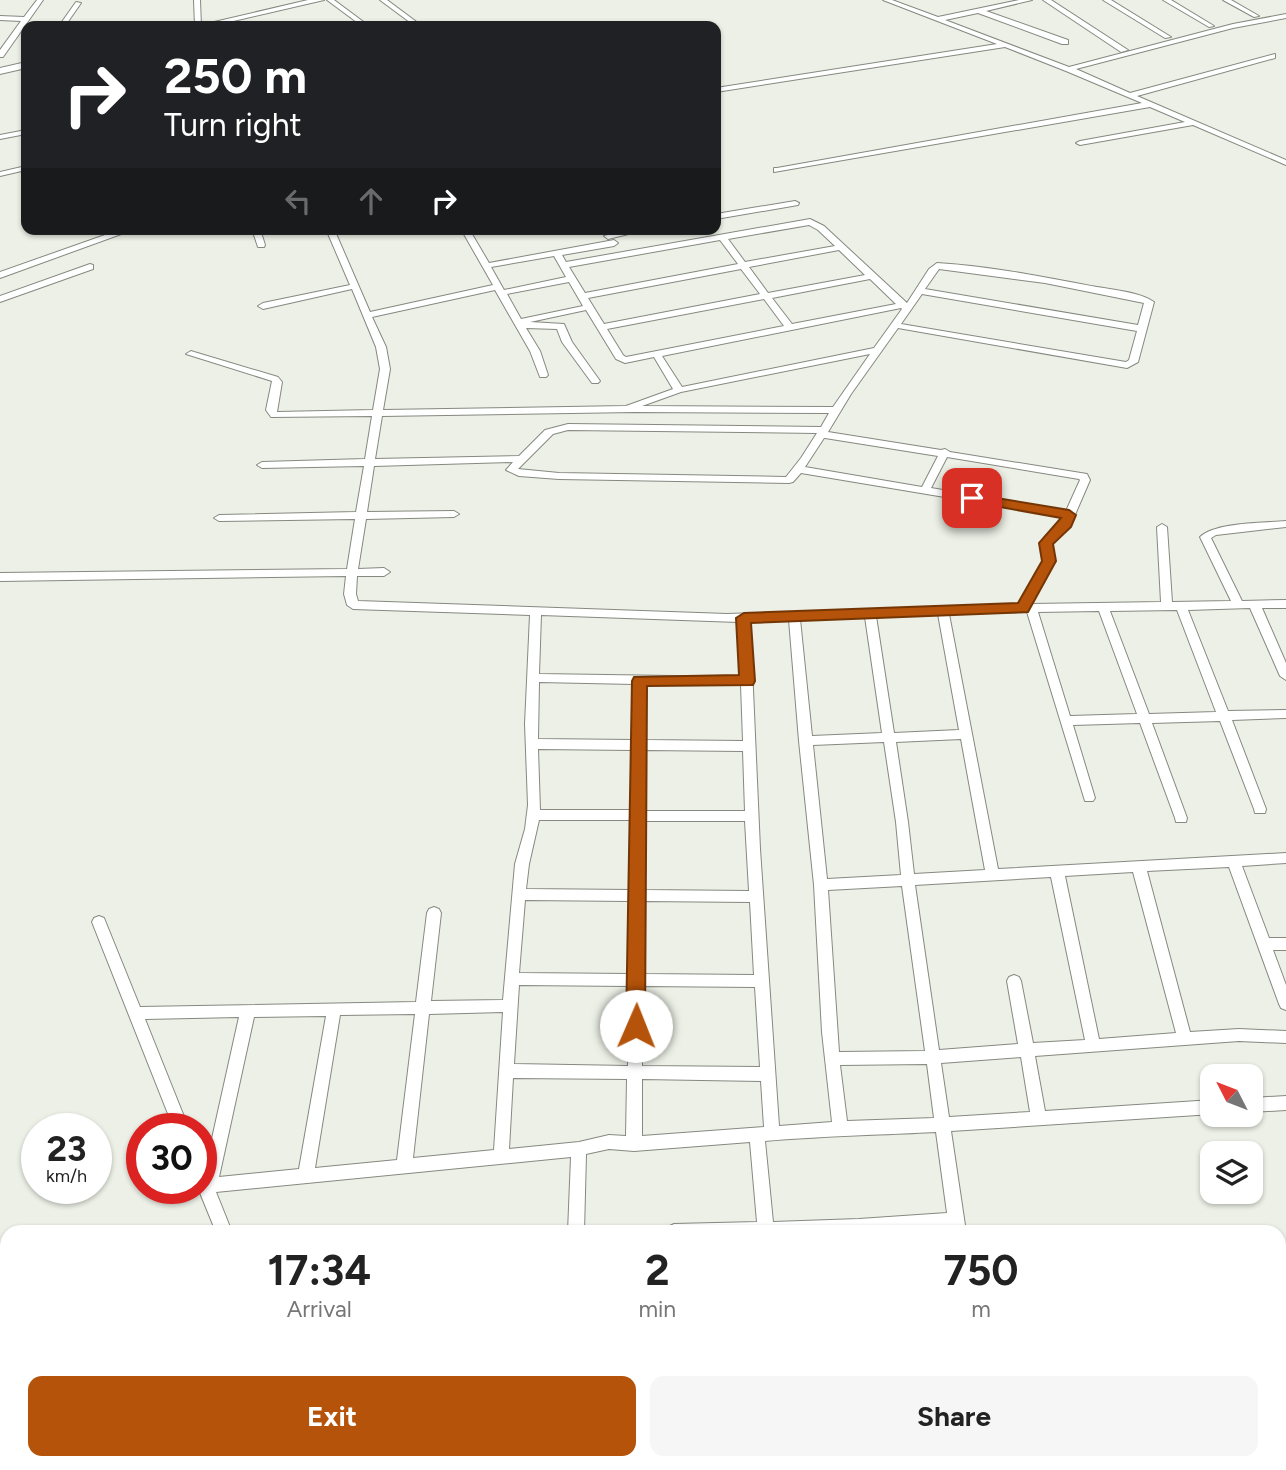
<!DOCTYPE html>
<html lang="en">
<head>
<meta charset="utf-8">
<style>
	:root { --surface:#fff; --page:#f6f6f6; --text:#222; --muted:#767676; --accent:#b45309 }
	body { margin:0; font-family:Figtree,sans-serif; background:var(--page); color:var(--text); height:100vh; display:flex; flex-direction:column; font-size:26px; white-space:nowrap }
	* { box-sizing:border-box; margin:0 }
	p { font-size:23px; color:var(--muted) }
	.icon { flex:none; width:38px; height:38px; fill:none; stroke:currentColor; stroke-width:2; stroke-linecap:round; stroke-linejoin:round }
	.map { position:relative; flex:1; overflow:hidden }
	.panel { position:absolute; left:0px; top:1225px; width:1286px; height:245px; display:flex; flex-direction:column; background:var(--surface); border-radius:21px 21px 0 0; box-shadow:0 2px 5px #0004 }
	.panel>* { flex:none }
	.top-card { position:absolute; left:21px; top:21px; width:700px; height:214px; border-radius:14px; box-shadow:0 2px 5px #0004; background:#202124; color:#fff; overflow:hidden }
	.needle { width:46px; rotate:312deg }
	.buttons { position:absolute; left:1200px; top:1064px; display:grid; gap:14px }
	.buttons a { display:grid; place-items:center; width:63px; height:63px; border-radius:14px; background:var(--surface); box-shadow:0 2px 5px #0004; font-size:35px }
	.speed { position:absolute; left:21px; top:1113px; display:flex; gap:14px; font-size:35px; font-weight:700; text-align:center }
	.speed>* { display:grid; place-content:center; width:91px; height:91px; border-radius:50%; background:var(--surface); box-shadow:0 2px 5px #0004; line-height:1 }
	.speed small { font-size:18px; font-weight:400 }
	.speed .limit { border:10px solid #d22; background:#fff; color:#111 }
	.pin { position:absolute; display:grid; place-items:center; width:60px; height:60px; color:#fff; margin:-30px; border-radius:14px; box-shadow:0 4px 10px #0006 }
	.me { position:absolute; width:77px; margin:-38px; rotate:1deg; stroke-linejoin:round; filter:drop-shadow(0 0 5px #0008) }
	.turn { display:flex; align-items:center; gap:24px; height:147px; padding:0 28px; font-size:32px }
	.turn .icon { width:91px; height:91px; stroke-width:2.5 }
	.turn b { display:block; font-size:49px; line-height:60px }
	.lanes { display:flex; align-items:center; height:66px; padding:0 28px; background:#0003; justify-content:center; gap:35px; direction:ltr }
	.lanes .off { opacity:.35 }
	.eta { display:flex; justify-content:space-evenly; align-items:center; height:119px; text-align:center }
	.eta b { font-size:42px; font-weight:700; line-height:49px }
	.action { display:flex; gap:14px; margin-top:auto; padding:14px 28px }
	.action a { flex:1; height:80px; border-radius:14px; background:var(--accent); color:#fff; font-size:28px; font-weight:700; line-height:80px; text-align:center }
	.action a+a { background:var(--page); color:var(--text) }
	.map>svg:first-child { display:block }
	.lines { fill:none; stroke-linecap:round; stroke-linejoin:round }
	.street-casing { stroke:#858980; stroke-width:2 }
	.secondary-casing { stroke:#858980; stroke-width:2 }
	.street { fill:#fff; fill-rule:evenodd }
	.secondary { fill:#fff; fill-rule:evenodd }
	.route { fill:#b45309; stroke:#753606; stroke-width:2 }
</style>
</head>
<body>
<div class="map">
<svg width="1286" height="1470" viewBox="0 0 1286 1470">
	<rect width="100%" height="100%" fill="#ecf0e6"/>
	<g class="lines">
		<g class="street-casing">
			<g id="street">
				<path d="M37,0H43L3,57H0V50L21,21L0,20V16L24,17Z"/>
				<path d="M194,0H200L201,26H195Z"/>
				<path d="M327,0H334L369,26H362Z"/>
				<path d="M380,0H387L422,26H415Z"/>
				<path d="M883,0H892L938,17L1019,0H1032L986,11L1068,40V44H1062L978,13L945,20L1069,67L1233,24L1286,14V18L1233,28L1076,69L1130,93L1275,54V58L1137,96L1286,160V165L1193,125L1080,145L1076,143L1080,141L1185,122L1150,107L774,172V168H777L1142,103L1066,71L1005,47L716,92V88L997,44Z"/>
				<path d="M1043,0H1051L1128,50L1121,52Z"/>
				<path d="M1103,0H1111L1171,37L1165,38Z"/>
				<path d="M1163,0H1171L1214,26L1209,27Z"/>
				<path d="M1223,0H1231L1259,16L1254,17Z"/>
				<path d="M76,2L81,3L65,26H59Z"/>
				<path d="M26,130V134L0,139V135Z"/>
				<path d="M26,166V170L0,176V172Z"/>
				<path d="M795,201L799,203L798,205L716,219V214Z"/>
				<path d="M810,219L824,226L907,303L929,269L937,263C990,266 1044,277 1097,287C1115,290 1139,292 1154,302L1138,362L1127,368L898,328L851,394L828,432L941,450L945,449L950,452L1087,474L1090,480L1071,524L1052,544L1054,560L1031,604L1161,602L1157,527L1162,524L1167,527L1172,602L1231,601L1200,537C1215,522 1264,523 1286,521V527L1216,535L1211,538L1242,601L1286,600V608H1262L1286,663V680L1280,676L1250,608L1188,610L1228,711L1286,710V718L1232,720L1266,809L1265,813H1255L1254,809L1220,721L1152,723L1187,818L1186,822H1176L1175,818L1140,723L1073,725L1095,798L1093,801H1085L1027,612L949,614L998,869L1286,853V863L1242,866L1269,938H1286V950H1273L1286,985V1010L1281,1008L1279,1004L1229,867L1147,871L1190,1032L1239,1029L1286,1031V1043L1239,1041L1035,1056L1045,1111L1213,1100V1114L951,1131L966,1232H950L949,1228L896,1232H666L668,1227L674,1224L757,1222L750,1142L634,1151L609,1149L586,1154L584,1232H568L571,1157L216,1192L232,1232H216L198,1188H201V1169L205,1170L239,1017L145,1019L189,1129H174L92,922L94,918L99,916L104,918L140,1007L416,1002L427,913L429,909L434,907L439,909L441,913L431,1001L503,1000L515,864L525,829L528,805L525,724L530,615L353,609L347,605L344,594L346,576L0,581V573L347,569L355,519L219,521L214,518L219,515L356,512L364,466L262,468L257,465L262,462L365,459L372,416L271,417L266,410L272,381L186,354L191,351L194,352L278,377L282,382L277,412L373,410L380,369L376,347L352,289L263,309L258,306L263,303L350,285L326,229H334L370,312L493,285L461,229H469L489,263L614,240L618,243L614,246L562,255L566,262ZM809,225L818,230L835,246L745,262L728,239ZM720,240L738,264L585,293L569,267ZM839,250L865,275L768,293L749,267ZM554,256L566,277L504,290L491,267ZM741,269L760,294L604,324L588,298ZM939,269L1045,283L1144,303L1138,325L925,289ZM870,279L896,304L792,324L772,298ZM569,282L583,306L521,319L507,294ZM495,290L530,351L540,377H546L548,375L540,351L526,328L557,329L562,342L592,383H598L600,381L572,342L564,324L530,322L586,310L616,359L625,363L654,357L673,389L626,406L383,410L390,369L386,347L372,317ZM922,294L1137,331L1129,360L1126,362L901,324ZM764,299L784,326L626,357L623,355L607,329ZM901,308L902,309L874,348L682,387L662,356ZM870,354L833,407L642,406L681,392ZM635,412L829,413L821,427L568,424L545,430L519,456L375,459L382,416ZM568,430L817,433L801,458L786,477L559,473L518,469L553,434ZM824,438H825L938,456L922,487L805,467ZM947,457L1079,479L1080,480L1066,511L931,488ZM513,462L506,470L519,476L559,479L789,483L793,482L801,473L1064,517L1061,522L1041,543L1044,560L1019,605L727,614L358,601L356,594L357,576H384L390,572L384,568L358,569L366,519L454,517L459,514L454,511L367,512L374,466ZM1177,610L1216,712L1149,714L1110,611ZM1099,611L1137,714L1070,716L1038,612ZM938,614L959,730L894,733L876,616ZM541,615L738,622L740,677L539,674ZM865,617L882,733L812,736L800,619ZM789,620L799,741L814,885L822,1032L832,1122L779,1126L760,849L750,621ZM539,682L634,684L633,740L538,739ZM646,684L741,685L743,741L645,740ZM961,739L985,870L914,874L908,822L896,742ZM884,742L896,822L901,875L827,879L813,745ZM538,749L633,750L632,810H540ZM645,750L743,751L745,811H645ZM539,820H632L631,890L526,889L529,864ZM645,821H745L749,891L644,890ZM1133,872L1176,1033L1099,1039L1065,876ZM1051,877L1085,1040L1033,1043L1021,981L1019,977L1014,975L1009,977L1007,981L1018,1044L939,1050L915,885ZM902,886L925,1051L839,1052L828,890ZM525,900L630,901L629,974L519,973ZM644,901L750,902L754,975L643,974ZM519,985L629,986L628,1066L514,1064ZM643,986L755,987L760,1067L642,1066ZM503,1012L494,1150L413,1158L429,1014ZM415,1014L397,1160L315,1168L340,1015ZM326,1016L299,1169L219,1177L254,1017ZM1021,1057L1030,1112L949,1117L941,1063ZM927,1064L934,1118L847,1121L840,1065ZM513,1078L627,1079L626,1136L609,1135L579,1142L509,1149ZM642,1079L761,1081L764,1127L642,1136ZM936,1132L947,1213L859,1219L773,1222L765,1141C822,1136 879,1135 936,1132Z"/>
				<path d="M122,229H135L0,278V272Z"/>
				<path d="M252,229H260L265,245L264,247H258Z"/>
				<path d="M630,229H649L608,239L604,236Z"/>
				<path d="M90,264L93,265V269L0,302V296Z"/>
				<path d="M1286,1096V1110L1251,1112V1098Z"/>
				<path d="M316,1463H358L353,1470H314Z"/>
				<path d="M555,1463H573L572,1470H554Z"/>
				<path d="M771,1463H789L790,1470H772Z"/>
				<path d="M980,1463H998L999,1470H981Z"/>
			</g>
		</g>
		<g class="secondary-casing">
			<g id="secondary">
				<path d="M308,0H324L212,26H197Z"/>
				<path d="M26,62V68L0,74V68Z"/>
			</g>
		</g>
		<use href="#street" class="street"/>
		<use href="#secondary" class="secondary"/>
	</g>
	<path class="route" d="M972,494L1069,510L1076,515L1071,527L1053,544L1056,561L1028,612L751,623L755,681L753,685L647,686L645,1026L642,1032L636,1035L629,1032L626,1026L632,681L634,677L739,675L736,618L744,613L1018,603L1042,561L1039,543L1061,518L967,501V495Z"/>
</svg>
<div class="buttons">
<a><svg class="needle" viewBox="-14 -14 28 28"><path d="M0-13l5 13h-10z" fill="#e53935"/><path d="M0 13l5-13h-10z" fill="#767676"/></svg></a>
<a><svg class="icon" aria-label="layers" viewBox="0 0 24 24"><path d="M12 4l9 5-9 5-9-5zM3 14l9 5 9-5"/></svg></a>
</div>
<div class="speed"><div>23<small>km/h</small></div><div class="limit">30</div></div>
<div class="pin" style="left:972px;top:498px;background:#d93025"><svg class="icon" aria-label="arrive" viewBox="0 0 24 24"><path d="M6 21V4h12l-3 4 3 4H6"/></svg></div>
<svg class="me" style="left:636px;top:1026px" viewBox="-20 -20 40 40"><circle r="19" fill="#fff"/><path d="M0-13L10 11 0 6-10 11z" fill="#b45309"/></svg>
<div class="top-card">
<div class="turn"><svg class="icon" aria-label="right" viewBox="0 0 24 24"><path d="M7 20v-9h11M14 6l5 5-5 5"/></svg><div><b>250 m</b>Turn right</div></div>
<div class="lanes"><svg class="icon off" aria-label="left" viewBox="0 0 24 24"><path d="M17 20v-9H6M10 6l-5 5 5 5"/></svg><svg class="icon off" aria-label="ahead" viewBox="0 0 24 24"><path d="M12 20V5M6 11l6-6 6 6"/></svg><svg class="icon" aria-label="right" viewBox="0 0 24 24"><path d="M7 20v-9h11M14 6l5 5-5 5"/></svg></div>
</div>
<section class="panel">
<div class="eta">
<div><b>17:34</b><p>Arrival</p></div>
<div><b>2</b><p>min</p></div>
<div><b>750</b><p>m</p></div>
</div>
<div class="action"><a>Exit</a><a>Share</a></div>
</section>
</div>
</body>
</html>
